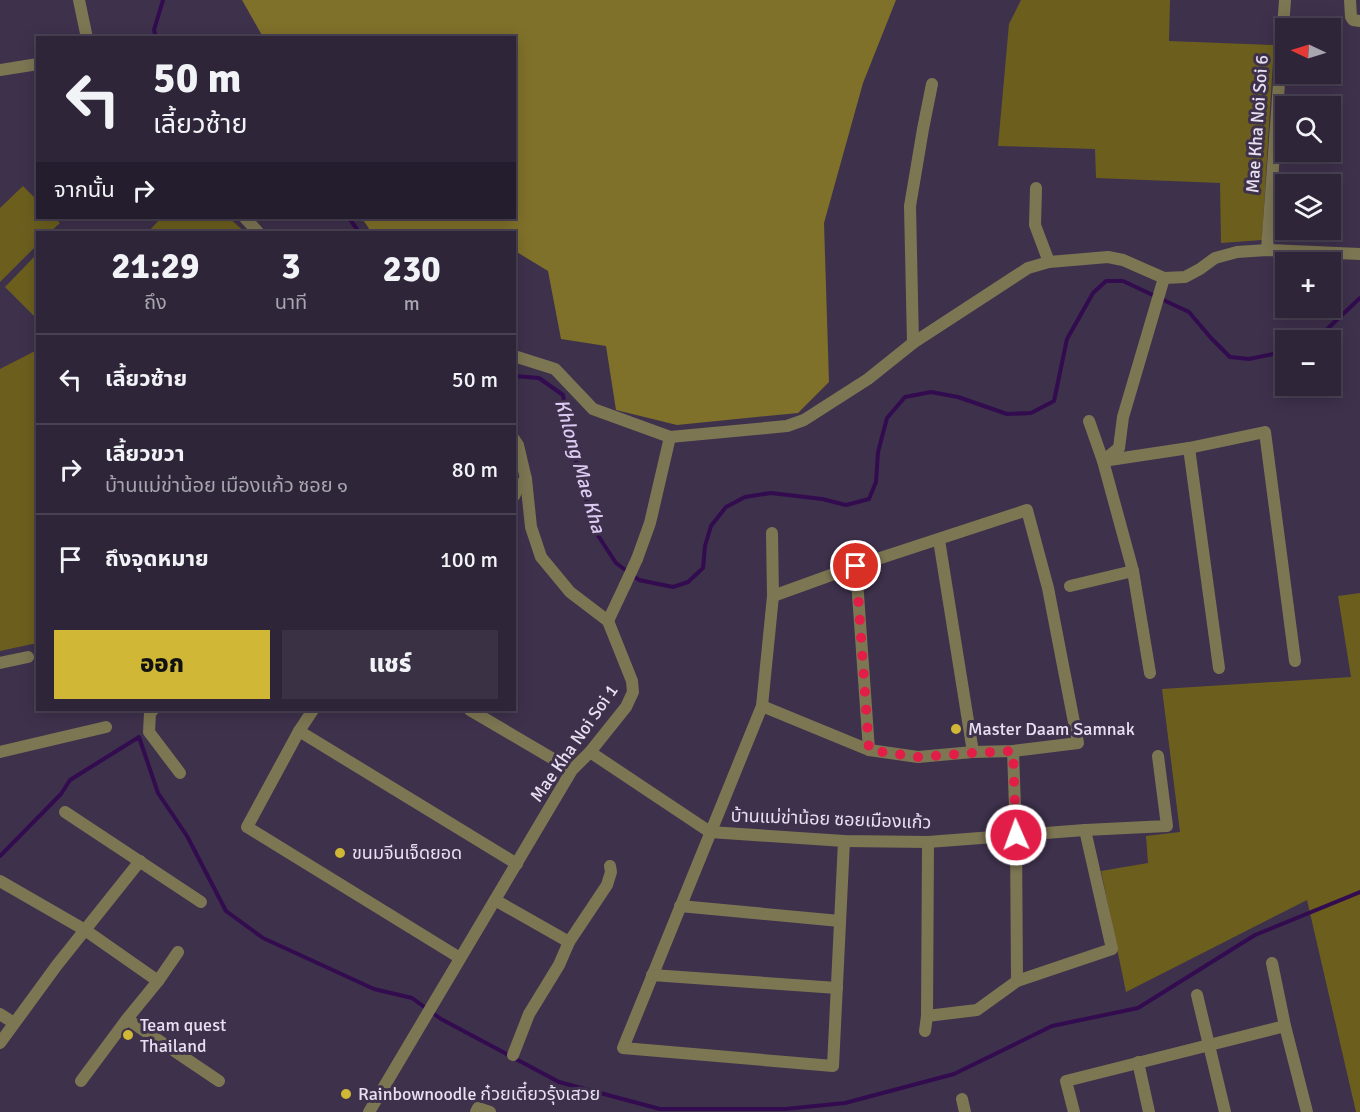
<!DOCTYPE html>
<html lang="th">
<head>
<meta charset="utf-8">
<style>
	:root { --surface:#2e2539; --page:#3a3144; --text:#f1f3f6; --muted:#a7a5ae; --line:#494253; --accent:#d0b736 }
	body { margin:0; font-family:Signika,"Noto Sans Thai",sans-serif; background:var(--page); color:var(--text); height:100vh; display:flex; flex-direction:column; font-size:22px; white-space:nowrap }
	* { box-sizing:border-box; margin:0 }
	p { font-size:20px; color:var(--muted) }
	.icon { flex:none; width:33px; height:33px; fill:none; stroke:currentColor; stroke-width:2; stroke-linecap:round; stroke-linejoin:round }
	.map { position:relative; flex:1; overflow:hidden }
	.sheet { position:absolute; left:36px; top:231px; width:480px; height:480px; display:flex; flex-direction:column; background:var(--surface); border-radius:0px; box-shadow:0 3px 15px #0003,0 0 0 2px var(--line) }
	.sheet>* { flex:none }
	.guide { position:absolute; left:36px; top:36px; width:480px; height:183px; border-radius:0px; box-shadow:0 3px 15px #0003,0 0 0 2px var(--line); background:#2e2539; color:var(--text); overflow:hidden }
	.needle { width:39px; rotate:274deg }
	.controls { position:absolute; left:1275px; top:18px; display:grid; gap:12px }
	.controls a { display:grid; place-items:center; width:66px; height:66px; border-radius:0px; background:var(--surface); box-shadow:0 3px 15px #0003,0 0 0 2px var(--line); font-size:30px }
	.pin { position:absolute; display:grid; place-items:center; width:51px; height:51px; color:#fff; margin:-26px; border:3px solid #fff; border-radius:50%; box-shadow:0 2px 6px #0007 }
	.me { position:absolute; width:66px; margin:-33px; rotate:358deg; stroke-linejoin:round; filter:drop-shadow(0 0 4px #0008) }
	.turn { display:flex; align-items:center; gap:21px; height:126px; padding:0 18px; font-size:27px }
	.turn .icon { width:78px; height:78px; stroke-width:2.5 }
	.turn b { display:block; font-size:42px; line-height:51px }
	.then { display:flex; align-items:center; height:57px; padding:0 18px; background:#0003; gap:12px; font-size:22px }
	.eta { display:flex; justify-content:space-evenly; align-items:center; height:102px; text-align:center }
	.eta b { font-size:36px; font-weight:800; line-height:42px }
	.cta { display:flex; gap:12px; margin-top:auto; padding:12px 18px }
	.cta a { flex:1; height:69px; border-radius:0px; background:var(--accent); color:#111; font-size:24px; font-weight:800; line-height:69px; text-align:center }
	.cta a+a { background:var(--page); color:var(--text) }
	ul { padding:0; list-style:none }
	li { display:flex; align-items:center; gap:18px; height:90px; padding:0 18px; border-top:2px solid var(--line) }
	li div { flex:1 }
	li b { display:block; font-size:22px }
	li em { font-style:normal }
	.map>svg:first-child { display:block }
	.green { fill:#6c5f1e }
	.forest { fill:#7f712a }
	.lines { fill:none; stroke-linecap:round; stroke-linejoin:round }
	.stream { stroke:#330c4f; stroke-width:4 }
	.minor { stroke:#7d7653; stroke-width:12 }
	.tertiary { stroke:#7d7653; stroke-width:12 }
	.route { stroke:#e11d48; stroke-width:10; stroke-dasharray:0 18 }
	.poi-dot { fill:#d0b736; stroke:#3e314c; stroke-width:2 }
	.labels { text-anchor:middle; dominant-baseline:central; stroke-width:6; stroke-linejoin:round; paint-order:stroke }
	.street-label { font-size:18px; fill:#e8e0f1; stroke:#3e314c }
	.poi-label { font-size:18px; fill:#e8e0f1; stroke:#3e314c; text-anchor:start }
	.water-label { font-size:20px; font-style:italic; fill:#ddcaf2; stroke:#3e314c }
</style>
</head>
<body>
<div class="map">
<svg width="1360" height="1112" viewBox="0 0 1360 1112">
	<rect width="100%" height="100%" fill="#3e314c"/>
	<g class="green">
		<path d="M1021,0H1170L1169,41L1274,45L1262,240L1221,243L1220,183L1096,178L1095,149L998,146L1009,24Z"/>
		<path d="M23,186L37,200L38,218H54L60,223L50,232H38L37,245L0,282V208Z"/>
		<path d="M161,218H229L245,232H148Z"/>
		<path d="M37,254V319L5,287Z"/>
		<path d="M37,350V643L0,651V369Z"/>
		<path d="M1360,593V1112H1356L1307,900L1126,992L1101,871L1148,863L1146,836L1180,832L1162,689L1351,677L1338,596Z"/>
	</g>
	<path class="forest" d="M242,0H896L863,83L824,223L829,382L798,413L677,425L616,410L606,346L561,339L548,271L515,251L514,232H371L366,224L361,218H514V38L263,37Z"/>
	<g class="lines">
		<g class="stream">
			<path d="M156,38L154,30L163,0"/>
			<path d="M349,218L359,232"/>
			<path d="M1304,340L1324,332L1360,298"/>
			<path d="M514,376L539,378L563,395L571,440L581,482L597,534L616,563L639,580L673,587L688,582L703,568L705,546L711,526L726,507L745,497L771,493L822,499L846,505L869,499L876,482L878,452L887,418L905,397L931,392L958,397L1007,414L1031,413L1054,401L1067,339L1093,293L1106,281H1123L1189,312L1211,338L1230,357L1249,359L1273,354L1286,349"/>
			<path d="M0,856L61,794L70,780L139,737L158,793L187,836L226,911L263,938L374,989L412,998L441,1019L559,1082L660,1109H785L845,1103L954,1074L1052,1026L1138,1008L1255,935L1360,892"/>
		</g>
		<g class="minor">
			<path d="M79,0L87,38"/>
			<path d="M1350,0L1351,17L1353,20L1360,21"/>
			<path d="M0,70L38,64"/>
			<path d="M1036,188L1035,225L1049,262"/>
			<path d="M245,218L258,232"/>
			<path d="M1267,250L1285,0"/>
			<path d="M913,343L910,206L923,129L932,84"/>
			<path d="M514,356L555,369L593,409L670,437L787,426L804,420L868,379L913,343L1028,268L1049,262L1108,257L1123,260L1164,278L1185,277L1200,269L1215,258L1237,252L1267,250L1360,254"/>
			<path d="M1089,421L1103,461L1189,448L1265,432L1295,661"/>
			<path d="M1189,448L1219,668"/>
			<path d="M514,496L519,486L526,479"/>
			<path d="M772,533L773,596L762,706L623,1048L833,1066L844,841"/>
			<path d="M939,540L973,752"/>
			<path d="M637,559L650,523L670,437"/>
			<path d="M856,566L869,750"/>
			<path d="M1070,586L1133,571"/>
			<path d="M608,621L625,585"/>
			<path d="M0,663L28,657"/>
			<path d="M1150,673L1133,571L1103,461L1119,448L1123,417L1164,278"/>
			<path d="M762,706L869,750L918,757L973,752L1013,751L1078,743L1048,588L1027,510L856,566L773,596"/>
			<path d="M153,710L150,713L149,732L180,773"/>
			<path d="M313,710L299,731L247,827L460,958"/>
			<path d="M470,710L572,770"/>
			<path d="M299,731L517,864"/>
			<path d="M1013,751L1016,835L1017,981"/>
			<path d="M0,752L106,727"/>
			<path d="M590,752L710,832L844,841L928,842L1085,830L1167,826L1158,756"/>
			<path d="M65,812L201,902"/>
			<path d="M0,881L85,930L158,981"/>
			<path d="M495,900L569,942"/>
			<path d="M680,906L840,921"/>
			<path d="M1272,963L1285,1026L1307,1112"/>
			<path d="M652,975L837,988"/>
			<path d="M1197,995L1225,1112"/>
			<path d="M0,1014L14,1023"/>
			<path d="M927,1016L977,1010L1017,981L1112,949L1085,830"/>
			<path d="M127,1019L158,981L178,952"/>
			<path d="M925,1031L927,1016L928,842"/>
			<path d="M0,1043L57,965L140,861"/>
			<path d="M513,1055L529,1014L559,965L569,942L607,885L611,872L610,866"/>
			<path d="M1138,1062L1149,1112"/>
			<path d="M81,1081L127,1019L219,1081"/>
			<path d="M962,1099L965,1112"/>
			<path d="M369,1112L572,770L590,752L626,707L633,692L632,681L608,621L570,592L541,557L531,527L526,479L518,445L514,439"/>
			<path d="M476,1112L478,1108L490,1112"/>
			<path d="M1074,1112L1066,1081L1285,1026"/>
		</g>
		<path class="tertiary" d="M625,585L637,559"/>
	</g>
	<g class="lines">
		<path class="route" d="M856,566L869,750L918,757L973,753L1013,751L1016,835"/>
	</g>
	<g class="poi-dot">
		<circle cx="956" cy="729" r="6"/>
		<circle cx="340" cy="853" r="6"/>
		<circle cx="128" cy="1035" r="6"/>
		<circle cx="346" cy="1094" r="6"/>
	</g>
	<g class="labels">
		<g class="street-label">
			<text transform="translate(1257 124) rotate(-86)">Mae Kha Noi Soi 6</text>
			<text transform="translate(574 743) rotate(-55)">Mae Kha Noi Soi 1</text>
			<text transform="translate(831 819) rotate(2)">บ้านแม่ข่าน้อย ซอยเมืองแก้ว</text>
		</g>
		<g class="poi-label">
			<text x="968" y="729">Master Daam Samnak</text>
			<text x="352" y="853">ขนมจีนเจ็ดยอด</text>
			<text x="140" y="1025">Team quest<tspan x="140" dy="21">Thailand</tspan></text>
			<text x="358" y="1094">Rainbownoodle ก๋วยเตี๋ยวรุ้งเสวย</text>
		</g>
		<g class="water-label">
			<text transform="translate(580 466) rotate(74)">Khlong Mae Kha</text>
		</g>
	</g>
</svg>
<div class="controls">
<a><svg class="needle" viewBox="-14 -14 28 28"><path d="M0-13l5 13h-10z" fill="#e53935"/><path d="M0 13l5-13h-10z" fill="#a7a5ae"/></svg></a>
<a><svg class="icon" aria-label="search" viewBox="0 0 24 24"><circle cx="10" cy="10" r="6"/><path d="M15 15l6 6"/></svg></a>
<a><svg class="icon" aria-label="layers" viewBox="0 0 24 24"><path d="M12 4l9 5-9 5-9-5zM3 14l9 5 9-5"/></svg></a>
<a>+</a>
<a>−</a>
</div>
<div class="pin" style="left:856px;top:566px;background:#d93025"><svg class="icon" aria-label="arrive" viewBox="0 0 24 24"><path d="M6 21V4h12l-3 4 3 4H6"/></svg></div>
<svg class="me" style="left:1016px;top:835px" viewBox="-20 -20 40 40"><circle r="17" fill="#e11d48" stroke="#fff" stroke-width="3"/><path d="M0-11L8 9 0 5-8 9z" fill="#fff"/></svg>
<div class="guide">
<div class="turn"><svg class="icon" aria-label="left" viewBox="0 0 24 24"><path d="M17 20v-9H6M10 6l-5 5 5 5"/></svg><div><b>50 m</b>เลี้ยวซ้าย</div></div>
<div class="then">จากนั้น<svg class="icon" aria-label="right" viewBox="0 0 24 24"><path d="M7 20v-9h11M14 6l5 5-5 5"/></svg></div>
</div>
<section class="sheet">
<div class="eta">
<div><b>21:29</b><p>ถึง</p></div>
<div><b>3</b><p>นาที</p></div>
<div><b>230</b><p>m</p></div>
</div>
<ul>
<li><svg class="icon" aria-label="left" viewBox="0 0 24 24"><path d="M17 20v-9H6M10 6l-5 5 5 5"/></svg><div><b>เลี้ยวซ้าย</b></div><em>50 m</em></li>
<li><svg class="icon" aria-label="right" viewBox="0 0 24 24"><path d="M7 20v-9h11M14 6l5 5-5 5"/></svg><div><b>เลี้ยวขวา</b><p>บ้านแม่ข่าน้อย เมืองแก้ว ซอย ๑</p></div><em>80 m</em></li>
<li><svg class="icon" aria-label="arrive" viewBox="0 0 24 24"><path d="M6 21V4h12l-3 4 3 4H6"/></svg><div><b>ถึงจุดหมาย</b></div><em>100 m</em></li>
</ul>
<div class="cta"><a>ออก</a><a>แชร์</a></div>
</section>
</div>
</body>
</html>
